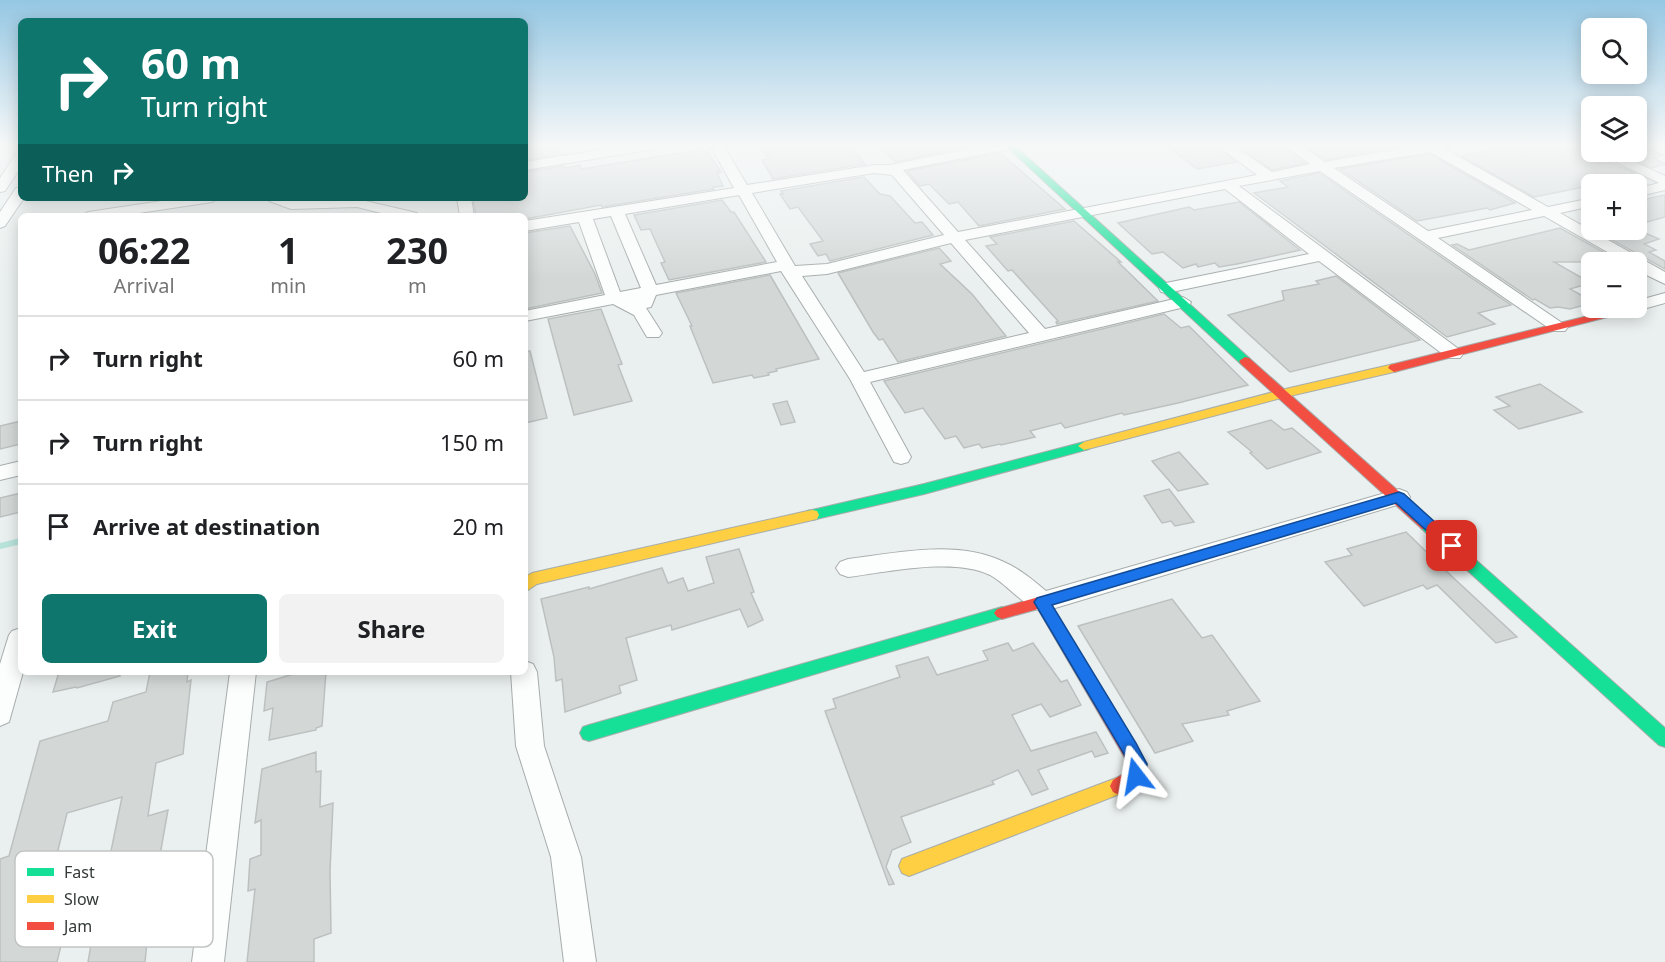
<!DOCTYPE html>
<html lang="en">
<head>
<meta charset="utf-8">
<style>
	:root { --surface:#fff; --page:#f2f2f2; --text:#202124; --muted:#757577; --line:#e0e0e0; --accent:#0f766e }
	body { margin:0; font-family:"Noto Sans",sans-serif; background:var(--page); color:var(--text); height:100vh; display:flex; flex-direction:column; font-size:22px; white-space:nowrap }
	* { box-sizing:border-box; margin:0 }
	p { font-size:20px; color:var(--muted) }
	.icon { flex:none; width:33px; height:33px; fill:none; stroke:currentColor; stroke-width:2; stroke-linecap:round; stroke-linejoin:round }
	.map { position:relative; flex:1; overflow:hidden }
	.panel { position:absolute; left:18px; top:213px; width:510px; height:462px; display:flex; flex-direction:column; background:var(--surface); border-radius:9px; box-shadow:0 3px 15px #0003 }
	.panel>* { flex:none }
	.banner { position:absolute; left:18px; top:18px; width:510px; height:183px; border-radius:9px; box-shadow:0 3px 15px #0003; background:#0f766e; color:#fff; overflow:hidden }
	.buttons { position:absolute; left:1581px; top:18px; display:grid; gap:12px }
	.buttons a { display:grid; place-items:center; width:66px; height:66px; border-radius:9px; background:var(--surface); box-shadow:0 3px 15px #0003; font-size:30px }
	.pin { position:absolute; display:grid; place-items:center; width:51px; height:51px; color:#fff; margin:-26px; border-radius:12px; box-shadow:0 3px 9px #0006 }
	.me { position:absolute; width:66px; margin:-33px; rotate:346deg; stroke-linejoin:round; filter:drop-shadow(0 0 4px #0008) }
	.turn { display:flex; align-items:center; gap:21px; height:126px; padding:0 24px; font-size:27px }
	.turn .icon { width:78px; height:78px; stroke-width:2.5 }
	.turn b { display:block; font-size:42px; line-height:51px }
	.then { display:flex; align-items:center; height:57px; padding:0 24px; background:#0003; gap:12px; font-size:22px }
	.eta { display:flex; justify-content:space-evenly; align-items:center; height:102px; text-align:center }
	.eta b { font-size:36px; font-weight:700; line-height:42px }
	.cta { display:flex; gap:12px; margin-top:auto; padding:12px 24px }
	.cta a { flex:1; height:69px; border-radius:9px; background:var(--accent); color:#fff; font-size:24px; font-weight:700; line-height:69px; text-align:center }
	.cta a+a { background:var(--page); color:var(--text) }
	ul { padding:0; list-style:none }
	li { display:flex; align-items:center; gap:18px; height:84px; padding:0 24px; border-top:2px solid var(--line) }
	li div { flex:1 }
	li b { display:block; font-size:22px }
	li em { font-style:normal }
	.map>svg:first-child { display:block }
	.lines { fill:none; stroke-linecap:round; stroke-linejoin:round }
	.stream { stroke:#b8e3db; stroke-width:6 }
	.building { fill:#d3d8d7; stroke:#bcc1c0; stroke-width:1.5; fill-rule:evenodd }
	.street-casing { stroke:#a7adac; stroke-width:2 }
	.fast-casing { stroke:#a7adac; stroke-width:2 }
	.slow-casing { stroke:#a7adac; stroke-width:2 }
	.jam-casing { stroke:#a7adac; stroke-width:2 }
	.street { fill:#fcfdfd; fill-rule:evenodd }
	.fast { fill:#16e098; fill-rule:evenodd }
	.slow { fill:#ffcf43; fill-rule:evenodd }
	.jam { fill:#f24e42; fill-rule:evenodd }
	.route { fill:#1a73e8; stroke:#114b97; stroke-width:1.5 }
	.key { fill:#fff; stroke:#c2c4c3; stroke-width:1.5 }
	.key-label { font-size:16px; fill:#333938 }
</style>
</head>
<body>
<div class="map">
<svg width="1665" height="962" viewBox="0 0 1665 962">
	<rect width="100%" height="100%" fill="#eaf0ef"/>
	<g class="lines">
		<path class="stream" d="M0,546L21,541"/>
	</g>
	<g class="building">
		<path d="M525,145H558L560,154L525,160Z"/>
		<path d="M775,145H849L865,164L773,179L762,160L769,159L761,148Z"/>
		<path d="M879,145H975L895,162Z"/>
		<path d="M1166,145H1215L1236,162L1197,169Z"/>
		<path d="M1236,145H1283L1305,163L1272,170Z"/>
		<path d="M1304,145H1406L1326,160Z"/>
		<path d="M1516,145H1571L1634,173L1584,187L1534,197L1461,156Z"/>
		<path d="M1642,146L1663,155L1654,158L1665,164L1652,168L1618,152H1636V147Z"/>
		<path d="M705,149L721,172L717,173L723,186L713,187L714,189L602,207L601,205L525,219V216H476L473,198H525V172L564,166L565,168L580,165L582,169Z"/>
		<path d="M1000,153L1065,209L979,226L958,202L949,204L929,184L920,186L907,171Z"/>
		<path d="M1430,154L1515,203L1490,210L1487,208L1417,221L1340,169Z"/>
		<path d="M1319,173L1511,305L1478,313L1495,324L1447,337L1254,193L1288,187L1280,181Z"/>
		<path d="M864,177L880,194L890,196L915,223L922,222L933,235L830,261L826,254L818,256L810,244L823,241L798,207L790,209L780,194H783L781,191Z"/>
		<path d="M1665,195V217L1636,225V201Z"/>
		<path d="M722,200L731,212H734L766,262L669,280L661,263L665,262L650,229L641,230L634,215Z"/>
		<path d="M1239,202L1300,250L1237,264L1219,267L1215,263L1198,267L1196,264L1183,268L1163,252L1152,254L1118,223L1189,207L1194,210Z"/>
		<path d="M1074,221L1121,262H1118L1158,301L1057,324L1056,322L1058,321L1012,270L1008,271L986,246L997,244L990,237Z"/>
		<path d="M570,226L595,274L602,293L525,309V233Z"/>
		<path d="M1560,228L1621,262H1554L1591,283L1570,289L1592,301V303L1570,309L1558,307L1550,308L1535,299L1533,300L1452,245L1457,244L1469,250Z"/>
		<path d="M1636,229L1659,239L1644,244L1656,250L1649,252L1665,261V269L1594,230Z"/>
		<path d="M939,248L951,261L940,264L972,294L1006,336L898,362L883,339L879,340L873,332L838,273Z"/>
		<path d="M770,275L819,359L776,369L777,371L768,373L769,375L754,378L752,375L713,383L690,326H692L676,293Z"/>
		<path d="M1336,276L1420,340L1290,372L1228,315L1284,300L1282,291L1319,284L1316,281Z"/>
		<path d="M601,309L622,364L618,365L632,401L574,415L548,319Z"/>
		<path d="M1164,314L1181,328L1189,326L1248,385L1178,403L1124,415L1122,413L1065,428L1061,423L1030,431L1035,437L1001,445L1000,444L982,448L979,444L964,448L956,436L945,439L923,408L905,413L884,381Z"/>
		<path d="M525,351H530L547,418L525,423Z"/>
		<path d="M1540,384L1582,412L1519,429L1494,410L1510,406L1496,397Z"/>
		<path d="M787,401L795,422L781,425L773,404Z"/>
		<path d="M1271,420L1284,430L1292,428L1321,452L1267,469L1250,453L1252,452L1228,432Z"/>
		<path d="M21,421V444L0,449V426Z"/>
		<path d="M1179,452L1208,484L1178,491L1152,461Z"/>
		<path d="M1169,489L1194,522L1175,526L1171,521L1162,523L1144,496Z"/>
		<path d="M21,493V512L0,517V498Z"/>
		<path d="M1406,532L1445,570L1517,637L1496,643L1437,585L1427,589L1423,585L1364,606L1325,562L1352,555L1347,549Z"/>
		<path d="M739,549L754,592L751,593L763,620L748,627L740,609L672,630L671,625L626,638L637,680L619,686L621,693L565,712L562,679L556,681L554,657L541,599L589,587V589L662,568L668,583L683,578L688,591L714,583L706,557Z"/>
		<path d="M1172,599L1202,638L1212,635L1260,701L1227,711L1229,715L1182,724L1193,741L1155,753L1078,626Z"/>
		<path d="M1008,643L1013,651L1033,643L1061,682L1067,680L1081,705L1050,717L1041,704L1012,715L1031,751L1096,732L1108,753L1095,757L1092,751L1038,770L1048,789L1032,795L1018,770L992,781L994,784L901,817L911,842L892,850L886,867L894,884L889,885L825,711L836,708L833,699L900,677L896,666L928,657L937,675L988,660L983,651Z"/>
		<path d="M59,672H120V676L77,688L76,687L53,692Z"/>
		<path d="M150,672H188L187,682L191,680L183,754L156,763L148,816L168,810L150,911L145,962H88L94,928L63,937L57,962H0V859L9,856L40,741L108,721L113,702L146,692ZM122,797L109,861L51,879L67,813Z"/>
		<path d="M300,672H326L322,726L316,728V730L269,740L273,708L264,711L267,682Z"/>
		<path d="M316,752V772L321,771L320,807L333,803L330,871L331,933L314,939V962H247L255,889L248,891L250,859L261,855V820L255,823L262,769Z"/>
	</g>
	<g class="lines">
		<g class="street-casing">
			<g id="street">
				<path d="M629,145H661L655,149L525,170V162Z"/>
				<path d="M710,145H723L747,185L874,165H890L987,145H1014L1008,149L903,170L958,232L1257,175L1217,145H1232L1272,172L1310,164L1285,145H1300L1325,162L1420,145H1451L1445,149L1548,207L1592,198V206L1560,213L1665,272V284L1636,270V262H1625L1544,216L1438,238L1568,327L1565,331H1553L1320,171L1239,186L1460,350L1463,354L1460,358H1448L1319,261L1167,293L1161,292L1159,288L1161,284L1309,254L1225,189L965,240L1045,329L1183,297L1191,302L1189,306L870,382L911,457L908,462L901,464L894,462L850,379L781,271L656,295L651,307L646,308L662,333L659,337H647L634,315L613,304L525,321V311L605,295L579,222L525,231V221L734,188ZM1430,152L1532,210L1428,231L1334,168ZM874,173L892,175L944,235L827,264L795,266L752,193ZM739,195L777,262L656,285L625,214ZM611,216L641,288L620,292L593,219ZM951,243L1029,333L864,372L802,276L827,274Z"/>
				<path d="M1596,152H1613L1665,176V190L1636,197V189L1659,183Z"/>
				<path d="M21,153V167L5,191L0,192V178L16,154Z"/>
				<path d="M21,187V198H24L5,226L0,228V212L16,188Z"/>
				<path d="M182,198H219L212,202L119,216H81L88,212Z"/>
				<path d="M267,198H287L293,201L357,199L417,213L419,216H393L357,207L291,209L269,201Z"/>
				<path d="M457,198H471L474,216H460Z"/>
				<path d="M1665,293V303L1636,311L1629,308H1636V301Z"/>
				<path d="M21,461V475L0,480V466Z"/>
				<path d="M1399,489L1407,492L1410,497L1407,502L1042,612C1022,605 1008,585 990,575C954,557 887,572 848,577L840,574L836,568L840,562L848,559C898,553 957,539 1004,562C1020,569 1033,580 1046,591Z"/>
				<path d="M21,628V672H23L9,722L0,726V664L9,635L12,631Z"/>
				<path d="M525,661L533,664L537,672L544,746L581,857L596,962H564L551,857L516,746L511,672H525Z"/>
				<path d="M230,672H256L224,962H192Z"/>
			</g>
		</g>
		<g class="fast-casing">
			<g id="fast">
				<path d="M1005,145H1014L1249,358L1251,361L1249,364H1241Z"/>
				<path d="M1084,442L1090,446L1089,449L924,494L812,520L807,519L805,515L807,511L812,510L924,484Z"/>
				<path d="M1427,520L1432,521L1665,728V747L1659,745L1422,529L1420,525L1422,521Z"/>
				<path d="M1002,607L1007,609L1010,613L1007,617L589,741L583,739L580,733L583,727L589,725Z"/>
			</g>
		</g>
		<g class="slow-casing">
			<g id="slow">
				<path d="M1394,364L1400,368L1398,371L1281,398L1084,450L1078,446L1084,442L1281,390Z"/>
				<path d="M812,510L817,511L819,515L817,519L537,584L525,592V577L532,573Z"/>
				<path d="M1119,777L1125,780L1128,786L1125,792L909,876L902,873L899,866L902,859Z"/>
			</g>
		</g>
		<g class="jam-casing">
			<g id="jam">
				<path d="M1620,308H1636L1635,310L1394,372L1388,368L1390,365Z"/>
				<path d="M1245,357L1249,358L1432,521L1434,525L1432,529H1422L1241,364L1239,361Z"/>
				<path d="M1042,596L1047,598L1147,764L1142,782L1119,795L1113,792L1110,786L1113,780L1128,771L1129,765L1038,609L1002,619L997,617L994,613L997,609Z"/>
			</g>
		</g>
		<use href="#street" class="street"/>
		<use href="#fast" class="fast"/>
		<use href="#slow" class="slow"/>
		<use href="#jam" class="jam"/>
	</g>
	<linearGradient id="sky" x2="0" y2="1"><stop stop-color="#95c7e3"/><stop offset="0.52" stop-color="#f6f8f8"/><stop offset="1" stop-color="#f6f8f8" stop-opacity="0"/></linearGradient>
	<rect width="1665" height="280" fill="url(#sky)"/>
	<path class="route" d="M1399,492L1404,494L1457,542L1459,546L1457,549H1447L1396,503L1052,605L1136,743L1147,764L1143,782L1136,784L1130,782C1126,773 1129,764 1124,754L1037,607L1034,602L1037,598Z"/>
	<rect x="15" y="851" width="198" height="96" rx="9" class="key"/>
	<rect x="27" y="868" width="27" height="8" fill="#16e098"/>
	<rect x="27" y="895" width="27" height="8" fill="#ffcf43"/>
	<rect x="27" y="922" width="27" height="8" fill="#f24e42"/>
	<g class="key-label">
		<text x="64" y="878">Fast</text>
		<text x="64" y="905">Slow</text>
		<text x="64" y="932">Jam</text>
	</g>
</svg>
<div class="buttons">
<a><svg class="icon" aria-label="search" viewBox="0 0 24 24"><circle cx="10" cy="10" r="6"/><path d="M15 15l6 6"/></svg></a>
<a><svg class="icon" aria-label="layers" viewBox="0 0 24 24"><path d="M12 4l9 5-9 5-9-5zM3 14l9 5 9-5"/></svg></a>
<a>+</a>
<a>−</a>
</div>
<div class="pin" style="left:1452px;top:546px;background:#d93025"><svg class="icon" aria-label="arrive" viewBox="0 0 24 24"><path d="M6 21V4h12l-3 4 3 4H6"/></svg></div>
<svg class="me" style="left:1136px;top:776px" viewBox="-20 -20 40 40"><path d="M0-17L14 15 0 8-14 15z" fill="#1a73e8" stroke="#fff" stroke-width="4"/></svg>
<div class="banner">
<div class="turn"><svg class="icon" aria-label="right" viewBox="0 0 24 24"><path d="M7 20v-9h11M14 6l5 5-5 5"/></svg><div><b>60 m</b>Turn right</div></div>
<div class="then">Then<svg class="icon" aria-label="right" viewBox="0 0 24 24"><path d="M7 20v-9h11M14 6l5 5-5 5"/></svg></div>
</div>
<section class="panel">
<div class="eta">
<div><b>06:22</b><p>Arrival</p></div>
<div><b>1</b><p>min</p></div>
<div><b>230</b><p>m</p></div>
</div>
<ul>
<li><svg class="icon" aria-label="right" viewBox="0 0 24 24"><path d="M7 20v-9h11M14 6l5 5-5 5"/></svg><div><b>Turn right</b></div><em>60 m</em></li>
<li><svg class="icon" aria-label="right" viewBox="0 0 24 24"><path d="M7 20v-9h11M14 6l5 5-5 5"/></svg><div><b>Turn right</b></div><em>150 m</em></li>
<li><svg class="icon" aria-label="arrive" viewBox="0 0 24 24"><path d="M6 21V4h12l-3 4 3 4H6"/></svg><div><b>Arrive at destination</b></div><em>20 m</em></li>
</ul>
<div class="cta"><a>Exit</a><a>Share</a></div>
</section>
</div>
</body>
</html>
